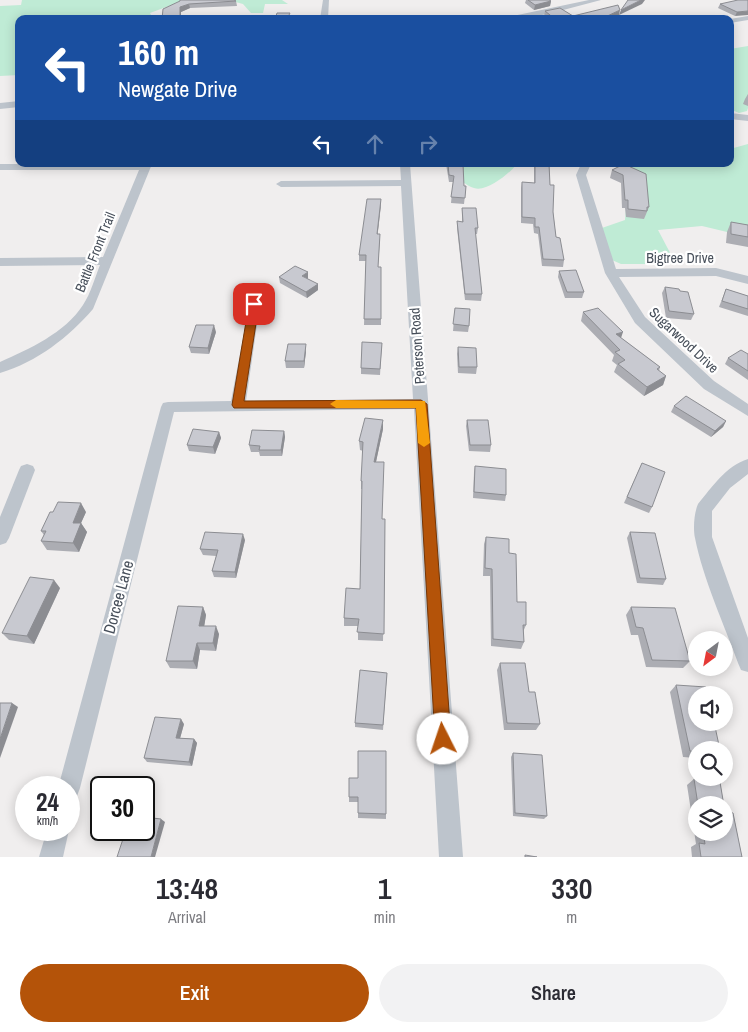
<!DOCTYPE html>
<html lang="en">
<head>
<meta charset="utf-8">
<style>
	:root { --surface:#fff; --page:#f2f2f3; --text:#2b2b33; --muted:#7c7c81; --accent:#b45309 }
	body { margin:0; font-family:"Archivo Narrow",sans-serif; background:var(--page); color:var(--text); height:100vh; display:flex; flex-direction:column; font-size:19px; white-space:nowrap }
	* { box-sizing:border-box; margin:0 }
	p { font-size:16px; color:var(--muted) }
	.icon { flex:none; width:28px; height:28px; fill:none; stroke:currentColor; stroke-width:2; stroke-linecap:round; stroke-linejoin:round }
	.map { position:relative; height:857px; overflow:hidden }
	.panel { display:flex; flex-direction:column; background:var(--surface); flex:1 }
	.panel>* { flex:none }
	.top-card { position:absolute; left:15px; top:15px; width:719px; height:152px; border-radius:10px; box-shadow:0 2px 12px #0003; background:#1a4fa0; color:#fff; overflow:hidden }
	.needle { width:32px; rotate:212deg }
	.tools { position:absolute; left:688px; top:631px; display:grid; gap:10px }
	.tools a { display:grid; place-items:center; width:45px; height:45px; border-radius:50%; background:var(--surface); box-shadow:0 2px 12px #0003; font-size:25px }
	.speed { position:absolute; left:15px; top:776px; display:flex; gap:10px; font-size:25px; font-weight:700; text-align:center }
	.speed>* { display:grid; place-content:center; width:65px; height:65px; border-radius:50%; background:var(--surface); box-shadow:0 2px 12px #0003; line-height:1 }
	.speed small { font-size:12px; font-weight:400 }
	.speed .limit { border:2px solid #111; border-radius:8px; background:#fff; color:#111 }
	.pin { position:absolute; display:grid; place-items:center; width:42px; height:42px; color:#fff; margin:-21px; border-radius:10px; box-shadow:0 2px 8px #0006 }
	.me { position:absolute; width:55px; margin:-28px; rotate:356deg; stroke-linejoin:round; filter:drop-shadow(0 0 4px #0008) }
	.turn { display:flex; align-items:center; gap:18px; height:105px; padding:0 20px; font-size:22px }
	.turn .icon { width:65px; height:65px; stroke-width:2.5 }
	.turn b { display:block; font-size:35px; line-height:42px }
	.lanes { display:flex; align-items:center; height:48px; padding:0 20px; background:#0003; justify-content:center; gap:25px; direction:ltr }
	.lanes .off { opacity:.35 }
	.eta { display:flex; justify-content:space-evenly; align-items:center; height:85px; text-align:center }
	.eta b { font-size:30px; font-weight:600; line-height:35px }
	.cta { display:flex; gap:10px; margin-top:auto; padding:10px 20px }
	.cta a { flex:1; height:58px; border-radius:30px; background:var(--accent); color:#fff; font-size:20px; font-weight:600; line-height:58px; text-align:center }
	.cta a+a { background:var(--page); color:var(--text) }
	.map>svg:first-child { display:block }
	.green { fill:#bfebd5 }
	.lines { fill:none; stroke-linecap:round; stroke-linejoin:round }
	.minor { fill:#bdc4cc; fill-rule:evenodd }
	.wall { fill:#acadb3; fill-rule:evenodd }
	.shaded-wall { fill:#8c8d92 }
	.building { fill:#c8c9d0; stroke:#8c8d92 }
	.route { fill:#b45309; stroke:#753606 }
	.slow { fill:#f59e0b }
	.labels { text-anchor:middle; dominant-baseline:central; stroke-width:4.5; stroke-linejoin:round; paint-order:stroke }
	.street-label { font-size:14px; fill:#474f5a; stroke:#fff }
	.near-street-label { font-size:16px; fill:#474f5a; stroke:#fff }
</style>
</head>
<body>
<div class="map">
<svg width="748" height="857" viewBox="0 0 748 857">
	<rect width="100%" height="100%" fill="#f0eeee"/>
	<g class="green">
		<path d="M22,0H185L150,13L153,19H19V75L0,76V6L21,5Z"/>
		<path d="M228,0H282L288,4H265L263,13H251L243,4Z"/>
		<path d="M748,46V108L747,111L739,113L730,109V49Z"/>
		<path d="M748,144V237L702,226L658,230L676,264H621L612,260L599,229L625,220L630,165L632,164H730V149Z"/>
		<path d="M461,164H517C510,173 486,193 474,188C470,187 466,184 463,182Z"/>
	</g>
	<g class="lines">
		<g class="minor">
			<path d="M323,0H329L328,19H320Z"/>
			<path d="M589,0H601L548,14L517,19H498Z"/>
			<path d="M205,15H208L212,17L211,19H203Z"/>
			<path d="M748,16V20L730,23V19Z"/>
			<path d="M19,101V107L0,109V103Z"/>
			<path d="M730,113L748,115V121L730,119Z"/>
			<path d="M0,164H152L93,309C69,337 37,362 0,373V362C29,349 65,333 83,305C91,293 95,277 100,265L0,266V258L103,257L139,170H0Z"/>
			<path d="M400,164H410L463,857H439L414,409L174,412L80,788L77,796L69,799V788H58L161,407L163,403L168,402L231,401L250,301H258L260,304L246,401L413,399L401,186L281,187L276,184L281,181L401,180Z"/>
			<path d="M581,164H591L586,175L616,269L716,268L748,276V284L716,276L619,277L645,317L714,381L748,404V416L704,389L635,323L605,273L576,175Z"/>
			<path d="M748,459V474L730,488L712,511V537L748,638V672L741,670L738,663C724,624 703,579 695,538C693,529 694,513 698,504C712,487 726,466 748,459Z"/>
			<path d="M27,464L33,466L35,470L9,538L6,543L0,545V517L19,470L21,466Z"/>
			<path d="M69,829V830L63,857H39L47,830Z"/>
		</g>
	</g>
	<g class="wall">
		<path d="M526,0H549L551,1L550,6L534,10L525,3Z"/>
		<path d="M748,0L735,16L718,8L720,4Z"/>
		<path d="M180,1H236L237,6L190,8L181,12V19H162Z"/>
		<path d="M545,11L573,16L619,15L611,19H547L544,17Z"/>
		<path d="M748,94V106L743,104L745,99Z"/>
		<path d="M446,164H463L464,186H466L464,204L451,203L453,182H449Z"/>
		<path d="M534,164H549L550,185L556,237L564,260L563,267L542,266L538,234L534,233L533,224L521,223V188L522,182L534,183Z"/>
		<path d="M624,164L649,207L644,219L626,217L625,208H622L621,183L610,178L612,170Z"/>
		<path d="M381,199L377,234L380,240L378,267H381V325H364L366,261H359V255Z"/>
		<path d="M462,208L478,228L477,234H475L482,294L481,301L465,300L457,228V221L462,222Z"/>
		<path d="M731,222L748,225V247L726,243L727,232Z"/>
		<path d="M559,271L584,292L582,298H565L558,277Z"/>
		<path d="M279,277L318,284V290L307,298L280,283Z"/>
		<path d="M665,287L680,291L694,314L691,320L666,318L662,293Z"/>
		<path d="M726,289L748,296V316L719,307Z"/>
		<path d="M455,308L469,326L468,332L453,331Z"/>
		<path d="M583,312L621,338L660,367L659,371L666,376L663,385L644,396L614,372L617,365L612,361L614,355L581,321Z"/>
		<path d="M216,332L209,354L191,353L189,347Z"/>
		<path d="M382,343L380,375L361,374V368Z"/>
		<path d="M458,347L477,367L476,374L458,373L457,354Z"/>
		<path d="M306,351L304,368H286L285,361Z"/>
		<path d="M748,354V380L725,364L728,358Z"/>
		<path d="M674,406L726,421L723,427L711,437L671,412Z"/>
		<path d="M467,420L491,445L490,452L469,451L466,426Z"/>
		<path d="M383,429L376,462L382,519H385L383,641L358,640V626H344V618L360,589L362,489H361V481L363,451L360,450L359,441Z"/>
		<path d="M284,431L285,437L282,456H260L259,452H251L249,445Z"/>
		<path d="M219,432L221,438L215,454L189,451L187,445Z"/>
		<path d="M642,463L652,507L649,513L624,503Z"/>
		<path d="M475,466L506,495L505,501L473,498L474,472Z"/>
		<path d="M86,512L81,523L87,532L79,552L47,550L41,541L44,535L41,531Z"/>
		<path d="M630,532L666,579L663,585L637,583L627,538Z"/>
		<path d="M486,537L509,553L517,602L526,625L523,632L524,642L521,649L491,646L490,576H483L484,544Z"/>
		<path d="M245,540L236,578L214,577L212,571L216,556L203,555L200,549Z"/>
		<path d="M60,588L34,644L9,640L2,633Z"/>
		<path d="M203,607L206,615L204,626L219,634L216,651L200,650L197,669L170,668L166,661Z"/>
		<path d="M631,607L690,661L683,668L646,667L638,635H631L626,615Z"/>
		<path d="M500,663L529,692L540,724L536,730H504L497,670Z"/>
		<path d="M387,673L383,730L355,727V723Z"/>
		<path d="M676,685L696,750V758L683,757L670,692Z"/>
		<path d="M184,724L180,738L194,739L197,743L192,766L147,762L144,758Z"/>
		<path d="M513,753L547,816L544,819L513,816L511,757Z"/>
		<path d="M358,778L386,814V819L358,818V802H349V797Z"/>
		<path d="M694,779L720,782L725,812L733,813L742,857H692L691,847L696,844L687,785ZM696,805H724V832H696Z"/>
	</g>
	<g class="shaded-wall">
		<path d="M641,0H645L642,4L619,15L621,10Z"/>
		<path d="M551,1L550,6L534,10L535,5Z"/>
		<path d="M189,4L190,8L181,12V19H180V7Z"/>
		<path d="M620,10L619,15L611,19H601Z"/>
		<path d="M748,11V15L735,16L737,12Z"/>
		<path d="M381,199V205L377,240V234Z"/>
		<path d="M308,272V279L302,276Z"/>
		<path d="M318,284V290L307,298L306,292Z"/>
		<path d="M214,325L216,332L209,354L208,348Z"/>
		<path d="M623,332L620,341L616,334Z"/>
		<path d="M306,344V351L304,368V361Z"/>
		<path d="M666,376L663,385L644,396L647,387Z"/>
		<path d="M383,420V429L374,471V462Z"/>
		<path d="M726,421L723,427L711,437L715,431Z"/>
		<path d="M284,431L285,437L282,456L281,450Z"/>
		<path d="M219,432L221,438L215,454L213,447Z"/>
		<path d="M81,503L86,512L81,523L87,532L79,552L73,543V523Z"/>
		<path d="M243,534L245,540L236,578L235,572Z"/>
		<path d="M54,580L60,588L34,644L27,636Z"/>
		<path d="M203,607L206,615L203,634L199,626Z"/>
		<path d="M216,626L219,634L216,651L213,643Z"/>
		<path d="M197,643L200,650L197,669L193,661Z"/>
		<path d="M12,703L18,707L0,758V739Z"/>
		<path d="M181,719L184,724L179,742L176,738Z"/>
		<path d="M194,739L197,743L192,766L189,762Z"/>
		<path d="M161,819L165,822L155,857H151Z"/>
	</g>
	<g class="building">
		<path d="M180,0H234L236,1L189,4L180,7V19H162L163,9L180,1Z"/>
		<path d="M528,0H549L551,1L535,5Z"/>
		<path d="M628,0H641L621,10Z"/>
		<path d="M738,0H748V11L737,12L720,4Z"/>
		<path d="M618,5L620,10L601,19H555L545,11L560,8L573,16Z"/>
		<path d="M277,13H290L287,19H275Z"/>
		<path d="M448,164H463L464,186H466L465,198L451,197L454,176L449,175Z"/>
		<path d="M535,164H549L550,185H554L553,212L556,237L560,238L564,260L543,259L539,227H535V218L522,217V182L535,183Z"/>
		<path d="M624,164L646,174L649,207H647V211L628,209V200H625L623,175L612,170Z"/>
		<path d="M367,199H381L377,234H380L378,267H381V319H364L366,255H359Z"/>
		<path d="M462,208H476L478,228H475L482,294H465L457,221L463,222Z"/>
		<path d="M731,222L748,225V237L731,234Z"/>
		<path d="M295,266L308,272L302,276L318,284L306,292L279,277Z"/>
		<path d="M576,270L584,292H567L559,271Z"/>
		<path d="M665,287L679,289L680,291L688,292L694,314L669,311Z"/>
		<path d="M726,289L748,296V309L722,301Z"/>
		<path d="M455,308L470,309L469,326L453,324Z"/>
		<path d="M598,308L623,332L616,334L660,367L657,369L666,376L647,387L618,364L625,360L615,352L620,350L583,312Z"/>
		<path d="M196,325H214L208,348L189,347Z"/>
		<path d="M362,342L382,343L380,369L361,368Z"/>
		<path d="M288,344H306L304,361H285Z"/>
		<path d="M458,347L476,348L477,367H459Z"/>
		<path d="M741,350L748,354V371L728,358Z"/>
		<path d="M686,396L726,421L715,431L674,406Z"/>
		<path d="M365,418L383,420L374,462H384L382,519H385L384,634L357,632L359,619L344,618L346,588L360,589L362,481H361L363,442L359,441Z"/>
		<path d="M467,420H488L491,445H470Z"/>
		<path d="M193,429L219,432L213,447L187,445Z"/>
		<path d="M252,430L284,431L281,450H259L260,446L249,445Z"/>
		<path d="M642,463L665,472L652,507L627,497Z"/>
		<path d="M475,466L506,469V495L474,492Z"/>
		<path d="M58,502L81,503L73,523H81L73,543L41,541L46,531H41L50,512H53Z"/>
		<path d="M205,532L243,534L235,572L212,571L218,550L200,549Z"/>
		<path d="M630,532L655,533L666,579L640,578Z"/>
		<path d="M486,537L509,539V553L516,554L517,602H526V625H523L524,642L493,639L492,569L485,568Z"/>
		<path d="M30,577L54,580L27,636L2,633Z"/>
		<path d="M178,606L203,607L199,626H216L213,643H197L193,661H166Z"/>
		<path d="M631,607L675,608L690,661L652,660L643,628L636,627Z"/>
		<path d="M500,663H525L529,692H535L540,724L507,723Z"/>
		<path d="M360,670L387,673L383,725L355,723Z"/>
		<path d="M676,685L706,687L707,695H696V722H714L720,750H696V752L690,751Z"/>
		<path d="M0,703H12L0,739Z"/>
		<path d="M155,717L181,719L176,738L194,739L189,762L144,758Z"/>
		<path d="M358,751H386V814L358,813V797H349V778H358Z"/>
		<path d="M513,753L542,755L547,816L515,813Z"/>
		<path d="M694,779L720,782L725,812L733,813L742,857H701L699,843L705,844L703,832H724V805H698Z"/>
		<path d="M144,817L161,819L151,857H117L126,830H144Z"/>
		<path d="M525,855L537,857H525Z"/>
	</g>
	<path class="route" d="M254,301L259,304L244,401L421,400L427,404L451,739L449,744L443,747L438,744L435,739L416,408H234L232,405L249,304Z"/>
	<path class="slow" d="M336,400L425,401L430,443L424,447L418,443L416,408H336L330,404Z"/>
	<g class="labels">
		<g class="street-label">
			<text transform="translate(95 252) rotate(-68)">Battle Front Trail</text>
			<text x="680" y="258">Bigtree Drive</text>
			<text transform="translate(684 340) rotate(43)">Sugarwood Drive</text>
			<text transform="translate(417 346) rotate(-94)">Peterson Road</text>
		</g>
		<g class="near-street-label">
			<text transform="translate(118 597) rotate(-75)">Dorcee Lane</text>
		</g>
	</g>
</svg>
<div class="tools">
<a><svg class="needle" viewBox="-14 -14 28 28"><path d="M0-13l5 13h-10z" fill="#e53935"/><path d="M0 13l5-13h-10z" fill="#7c7c81"/></svg></a>
<a><svg class="icon" aria-label="sound" viewBox="0 0 24 24"><path d="M4 9h4l5-4v14l-5-4H4zM17 9q2 3 0 6"/></svg></a>
<a><svg class="icon" aria-label="search" viewBox="0 0 24 24"><circle cx="10" cy="10" r="6"/><path d="M15 15l6 6"/></svg></a>
<a><svg class="icon" aria-label="layers" viewBox="0 0 24 24"><path d="M12 4l9 5-9 5-9-5zM3 14l9 5 9-5"/></svg></a>
</div>
<div class="speed"><div>24<small>km/h</small></div><div class="limit">30</div></div>
<div class="pin" style="left:254px;top:304px;background:#d93025"><svg class="icon" aria-label="arrive" viewBox="0 0 24 24"><path d="M6 21V4h12l-3 4 3 4H6"/></svg></div>
<svg class="me" style="left:443px;top:739px" viewBox="-20 -20 40 40"><circle r="19" fill="#fff"/><path d="M0-13L10 11 0 6-10 11z" fill="#b45309"/></svg>
<div class="top-card">
<div class="turn"><svg class="icon" aria-label="left" viewBox="0 0 24 24"><path d="M17 20v-9H6M10 6l-5 5 5 5"/></svg><div><b>160 m</b>Newgate Drive</div></div>
<div class="lanes"><svg class="icon" aria-label="left" viewBox="0 0 24 24"><path d="M17 20v-9H6M10 6l-5 5 5 5"/></svg><svg class="icon off" aria-label="ahead" viewBox="0 0 24 24"><path d="M12 20V5M6 11l6-6 6 6"/></svg><svg class="icon off" aria-label="right" viewBox="0 0 24 24"><path d="M7 20v-9h11M14 6l5 5-5 5"/></svg></div>
</div>
</div>
<section class="panel">
<div class="eta">
<div><b>13:48</b><p>Arrival</p></div>
<div><b>1</b><p>min</p></div>
<div><b>330</b><p>m</p></div>
</div>
<div class="cta"><a>Exit</a><a>Share</a></div>
</section>
</body>
</html>
